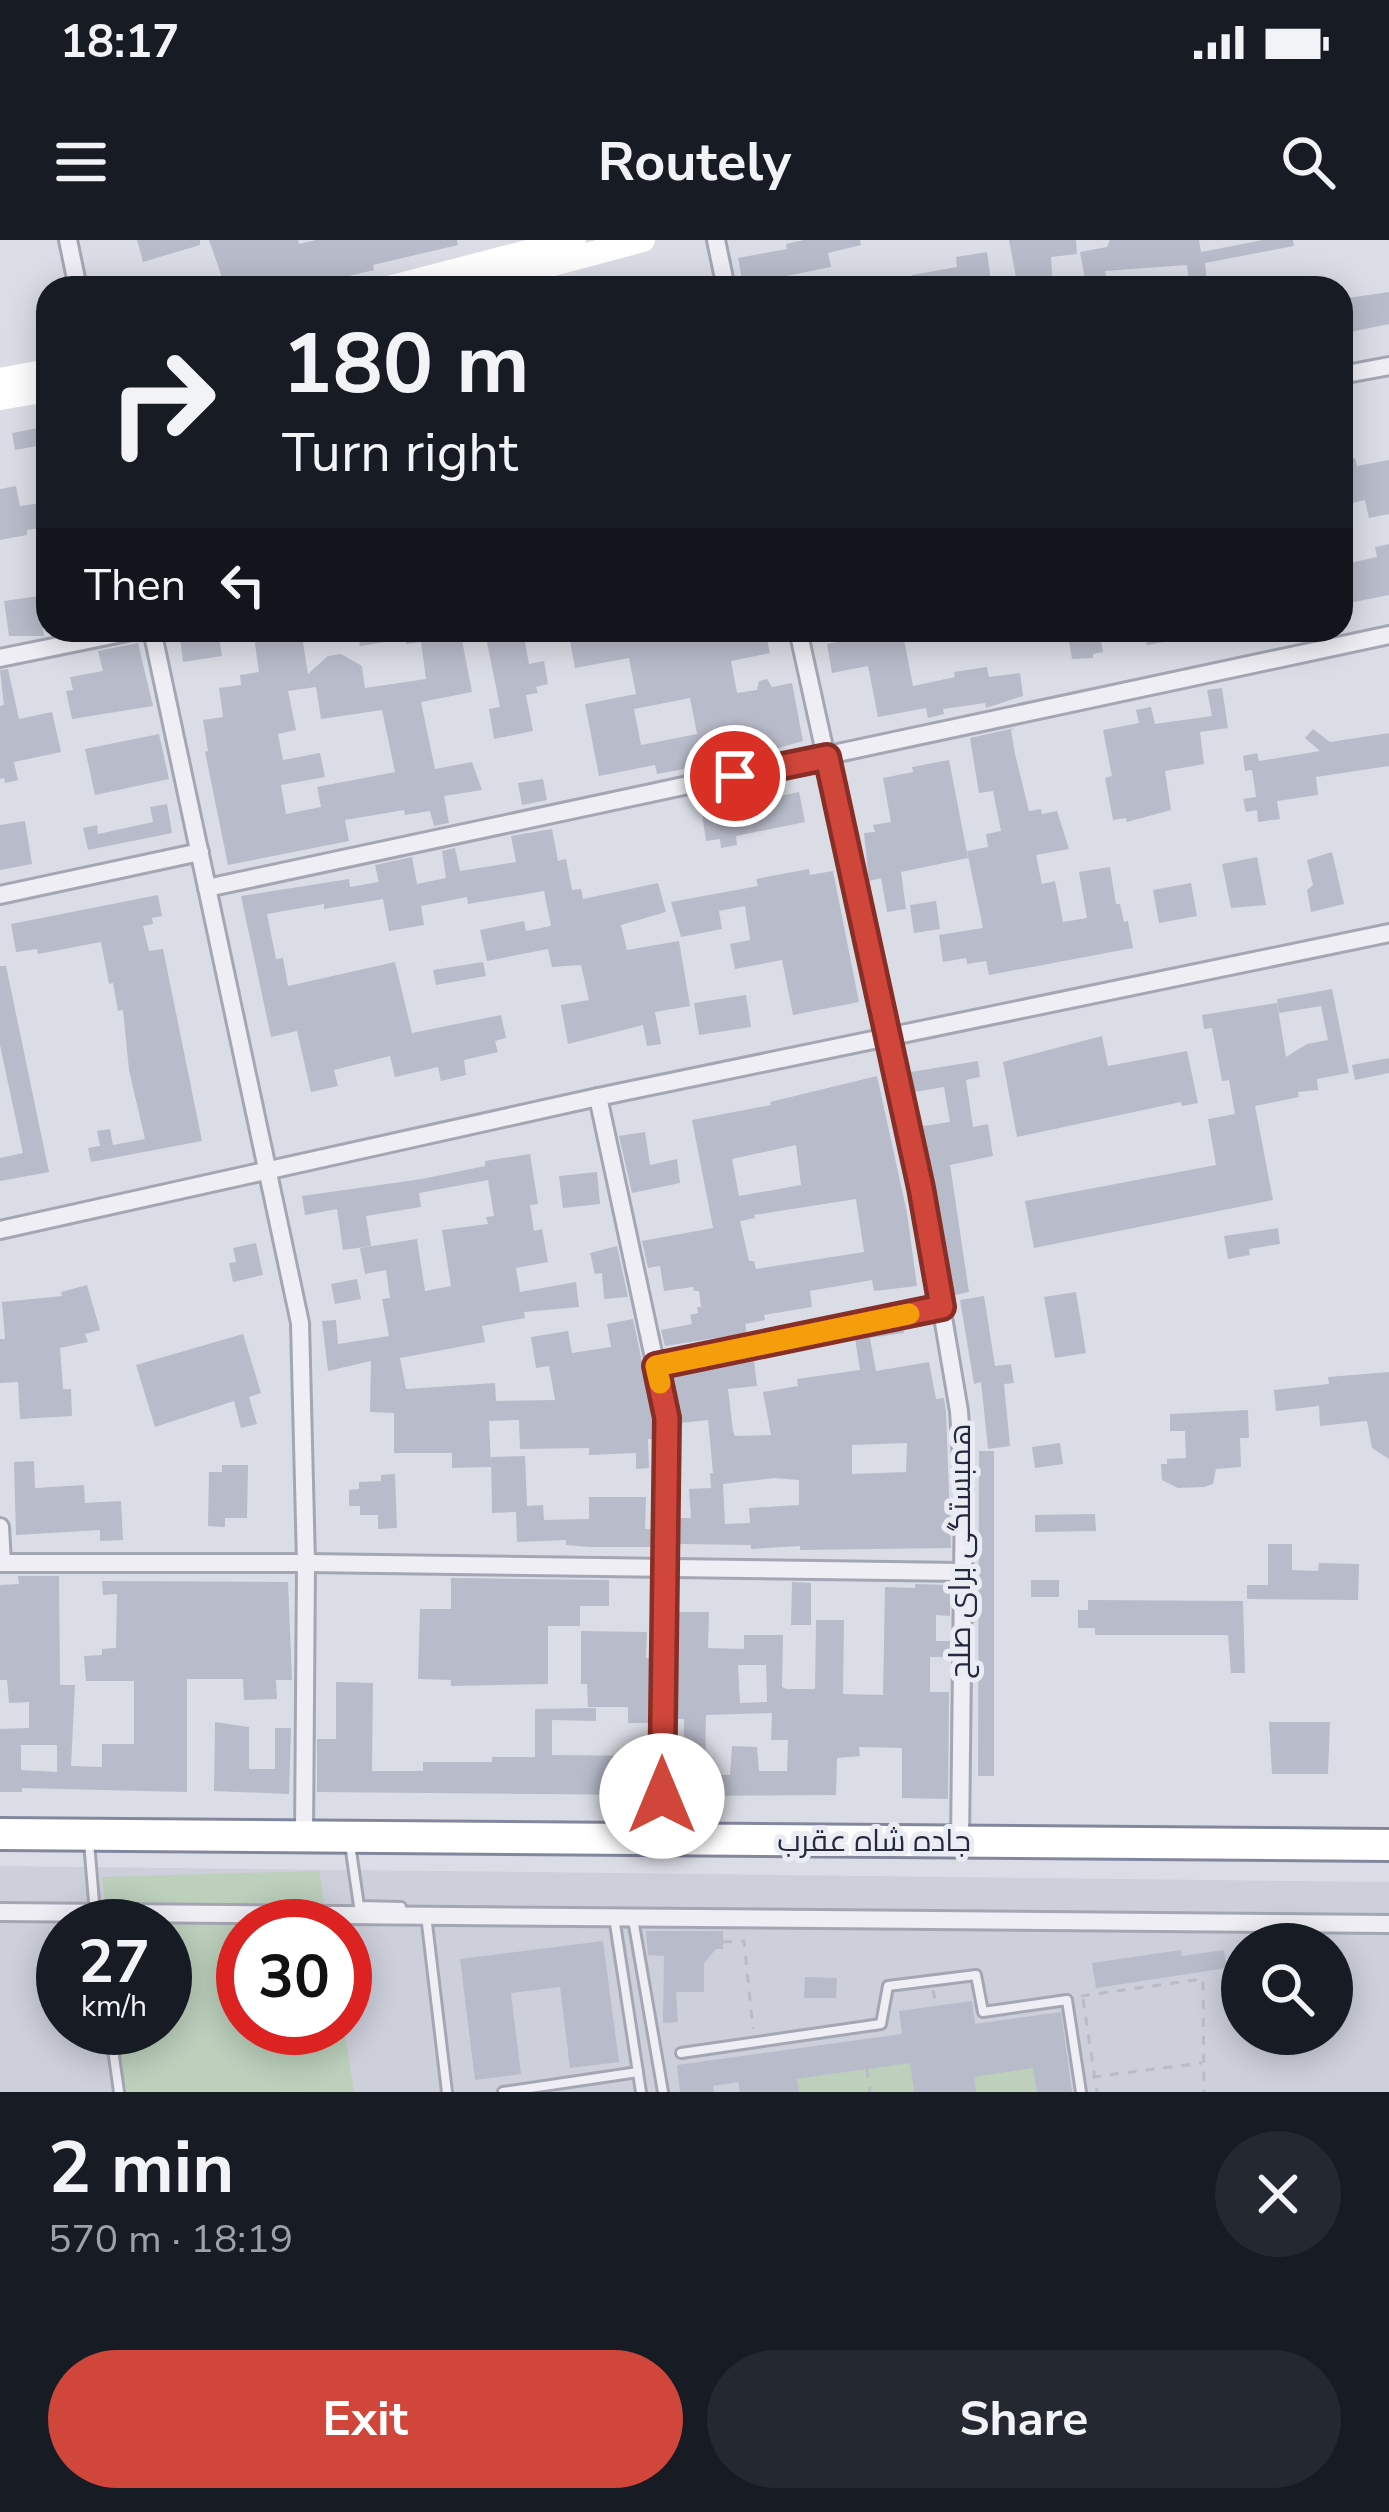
<!DOCTYPE html>
<html lang="en">
<head>
<meta charset="utf-8">
<style>
	:root { --surface:#171b24; --page:#242831; --text:#f1f3f6; --muted:#9ea1a6; --accent:#d0463b }
	body { margin:0; font-family:"Nunito Sans",Cairo,sans-serif; background:var(--page); color:var(--text); height:100vh; display:flex; flex-direction:column; font-size:45px; white-space:nowrap }
	* { box-sizing:border-box; margin:0 }
	p { font-size:39px; color:var(--muted) }
	.icon { flex:none; width:66px; height:66px; fill:none; stroke:currentColor; stroke-width:2; stroke-linecap:round; stroke-linejoin:round }
	.map { position:relative; height:1852px; overflow:hidden }
	.panel { display:flex; flex-direction:column; background:var(--surface); flex:1 }
	.panel>* { flex:none }
	.guide { position:absolute; left:36px; top:36px; width:1317px; height:366px; border-radius:36px; box-shadow:0 6px 30px #0003; background:#171b24; color:var(--text); overflow:hidden }
	.controls { position:absolute; left:1221px; top:1683px; display:grid; gap:24px }
	.controls a { display:grid; place-items:center; width:132px; height:132px; border-radius:50%; background:var(--surface); box-shadow:0 6px 30px #0003; font-size:60px }
	.speed { position:absolute; left:36px; top:1659px; display:flex; gap:24px; font-size:60px; font-weight:700; text-align:center }
	.speed>* { display:grid; place-content:center; width:156px; height:156px; border-radius:50%; background:var(--surface); box-shadow:0 6px 30px #0003; line-height:1 }
	.speed small { font-size:30px; font-weight:400 }
	.speed .limit { border:18px solid #d22; background:#fff; color:#111 }
	.pin { position:absolute; display:grid; place-items:center; width:102px; height:102px; color:#fff; margin:-51px; border:6px solid #fff; border-radius:50%; box-shadow:0 3px 12px #0007 }
	.me { position:absolute; width:132px; margin:-66px; rotate:0deg; stroke-linejoin:round; filter:drop-shadow(0 0 9px #0008) }
	.turn { display:flex; align-items:center; gap:42px; height:252px; padding:0 48px; font-size:54px }
	.turn .icon { width:156px; height:156px; stroke-width:2.5 }
	.turn b { display:block; font-size:84px; line-height:102px }
	.then { display:flex; align-items:center; height:114px; padding:0 48px; background:#0003; gap:24px; font-size:45px }
	.round { display:grid; place-items:center; flex:none; width:126px; height:126px; border-radius:63px; background:var(--page) }
	.headline { display:flex; align-items:center; justify-content:space-between; height:204px; padding:0 48px }
	h1 { font-size:72px; font-weight:700; line-height:90px }
	.action { display:flex; gap:24px; margin-top:auto; padding:24px 48px }
	.action a { flex:1; height:138px; border-radius:72px; background:var(--accent); color:#fff; font-size:48px; font-weight:700; line-height:138px; text-align:center }
	.action a+a { background:var(--page); color:var(--text) }
	.status { display:flex; justify-content:space-between; align-items:center; height:84px; padding:0 60px; background:var(--surface); direction:ltr }
	.status svg { height:33px; fill:currentColor }
	header { display:flex; justify-content:space-between; align-items:center; height:156px; padding:0 48px; background:var(--surface); font-size:54px; font-weight:700 }
	.map>svg:first-child { display:block }
	.built { fill:#cdcfdb; fill-rule:evenodd }
	.green { fill:#bcd0bc }
	.building { fill:#b8bbc9; fill-rule:evenodd }
	.lines { fill:none; stroke-linecap:round; stroke-linejoin:round }
	.lane-casing { stroke:#a4a7b3; stroke-width:14 }
	.street-casing { stroke:#a4a7b3; stroke-width:22 }
	.highway-casing { stroke:#82879d; stroke-width:36 }
	.path { stroke:#babbc4; stroke-width:3; stroke-dasharray:9 9; stroke-linecap:butt }
	.lane { stroke:#eeeef4; stroke-width:8 }
	.street { stroke:#eeeef4; stroke-width:16 }
	.secondary { stroke:#fff; stroke-width:24 }
	.highway { stroke:#fff; stroke-width:30 }
	.route-casing { stroke:#872e26; stroke-width:30 }
	.route { stroke:#d0463b; stroke-width:21 }
	.slow { stroke:#f59e0b; stroke-width:21 }
	.labels { text-anchor:middle; dominant-baseline:central; stroke-width:10; stroke-linejoin:round; paint-order:stroke }
	.street-label { font-size:30px; fill:#25283c; stroke:#eaecf4 }
</style>
</head>
<body>
<div class="status"><b>18:17</b><svg viewBox="0 0 49 12"><path d="M0 12V9h3v3zM5 12V6h3v6zM10 12V3h3v9zM15 12V0h3v12zM26 1h20v11H26zM47 4h2v5h-2z"/></svg></div>
<header><svg class="icon" aria-label="menu" viewBox="0 0 24 24"><path d="M4 6h16M4 12h16M4 18h16"/></svg>Routely<svg class="icon" aria-label="search" viewBox="0 0 24 24"><circle cx="10" cy="10" r="6"/><path d="M15 15l6 6"/></svg></header>
<div class="map">
<svg width="1389" height="1852" viewBox="0 0 1389 1852">
	<rect width="100%" height="100%" fill="#dbdde6"/>
	<path class="built" d="M0,1626L1389,1642V1852H0ZM63,1686H165V1788H63ZM243,1686H345V1788H243ZM1242,1704H1332V1794H1242Z"/>
	<g class="green">
		<path d="M319,1631L328,1686H243V1788H344L354,1852H123L117,1788H165V1686H107L102,1637Z"/>
		<path d="M971,1818L989,1834L1033,1828L1037,1852H976Z"/>
		<path d="M910,1823L914,1852H799L797,1839Z"/>
	</g>
	<g class="building">
		<path d="M137,0H200V5L143,22Z"/>
		<path d="M209,0H298L299,4L316,0H457L458,5L373,25L374,30L315,44L238,48L236,41L224,43Z"/>
		<path d="M804,0H860L861,5L828,13L831,27L743,45L738,18L787,9L786,4Z"/>
		<path d="M1009,0H1076L1077,14L1051,17L1053,48H1018Z"/>
		<path d="M1110,0H1199L1201,12L1263,0H1293L1294,6L1205,23L1207,42L1189,44L1187,25L1105,31L1106,36L1085,40L1080,12L1107,7Z"/>
		<path d="M987,12L992,48H914L912,35L957,27L956,17Z"/>
		<path d="M1389,52V84L1341,94V59Z"/>
		<path d="M48,186V204L15,210L12,193Z"/>
		<path d="M1355,218L1357,226L1389,220V274L1369,278L1365,260L1341,266V221Z"/>
		<path d="M16,246L20,266L48,262V287L27,290V295L0,300V249Z"/>
		<path d="M1389,304V355L1344,364L1341,325L1377,317L1375,307Z"/>
		<path d="M39,356L44,396H9L4,361Z"/>
		<path d="M179,390H218L222,416L183,422Z"/>
		<path d="M253,390H301L308,434L328,416L341,414L362,426L365,448L426,439L421,402L406,404V399L360,406L357,390H460L472,452L421,462L435,529L472,522L482,550L444,556L449,583L434,586L430,571L405,575L404,570L345,580L349,601L228,625L205,512L208,511L203,480L223,477L219,448L241,445L240,435L259,432ZM316,447L321,479L382,470L395,532L317,547L321,567L286,574L281,545L325,537L320,513L283,520L278,494L296,490L288,451Z"/>
		<path d="M568,390H613L615,402L662,395L661,390H765L770,413L731,421L737,453L757,450L759,441L767,439L772,447L792,443L803,501L772,510L754,509L715,516L716,523L657,534L655,525L599,536L585,464L636,454L629,418L575,428ZM690,458L697,494L641,505L634,469Z"/>
		<path d="M871,390H891L893,402L904,400L913,446L955,437L954,432L987,427L989,437L1020,433L1023,456L986,468L985,463L943,469L944,474L928,478L926,468L878,477L868,426L832,433L827,404L872,395Z"/>
		<path d="M1144,390H1193V397L1147,405Z"/>
		<path d="M1099,391L1103,412L1093,414V418L1072,419L1068,396Z"/>
		<path d="M524,397L529,424L544,421L548,444L536,447L538,453L526,455L533,491L494,499L489,469L500,467L487,402Z"/>
		<path d="M138,403L153,466L72,479L66,451L73,450L70,437L103,431L98,411Z"/>
		<path d="M8,429L19,479L52,472L61,512L14,522L18,540L5,543L4,538L0,539V466L4,465L0,430Z"/>
		<path d="M1222,448L1228,488L1200,492L1204,524L1165,531L1171,570L1127,582L1126,578L1113,580L1105,538L1112,536L1103,490L1139,483L1136,470L1151,467L1155,484L1212,476L1207,450Z"/>
		<path d="M1014,488L1011,490L1015,514L1029,571L1041,569L1042,574L1057,571L1069,609L1036,615L1042,644L1055,641L1063,682L1087,678L1079,632L1110,627L1116,664H1120L1124,682L1128,681L1133,708L989,735L986,721L967,724L966,718L943,722L939,695L983,688L967,611L988,607L986,594L1001,591L993,551L979,553L970,498Z"/>
		<path d="M1313,489L1330,502L1389,493V526L1316,537L1318,555L1277,561L1280,579L1258,582L1257,570L1246,572L1243,559L1256,557L1252,530L1245,531L1243,516L1257,513L1259,521L1320,511L1305,498Z"/>
		<path d="M159,494L169,539L95,555L85,509Z"/>
		<path d="M949,520L968,618L901,632L906,669L887,672L881,638L869,641L864,593L875,592L873,585L891,582L883,538L913,532L912,527Z"/>
		<path d="M543,539L547,560L522,565L518,543Z"/>
		<path d="M799,552L805,582L736,596L737,605L721,608L720,599L706,601L702,574L753,566L752,562Z"/>
		<path d="M167,564L172,593L88,610L83,588L97,585L98,594L153,582L150,567Z"/>
		<path d="M25,581L32,624L0,630V585Z"/>
		<path d="M552,589L558,621L566,619L572,650L581,649L583,659L658,643L666,672L621,685L627,710L679,701L690,766L655,772L661,804L647,806L643,785L568,804L561,765L589,760L581,725L552,727L548,709L487,721L480,690L524,681L526,691L551,686L544,651L468,664L467,657L421,666L424,685L389,691L383,659L324,669V664L267,674L276,719L283,718L288,746L395,722L412,793L501,775L506,798L495,801L498,812L464,820L466,835L441,841L438,827L395,837L390,816L334,830L338,846L311,852L297,791L271,797L241,656L349,639L350,647L379,642L375,625L412,617L417,644L446,638L442,611L455,608L460,631L516,622L511,596Z"/>
		<path d="M1332,612L1344,664L1311,672L1307,650L1313,645L1307,620Z"/>
		<path d="M1257,617L1266,665L1231,668L1222,624Z"/>
		<path d="M809,629L810,635L833,631L859,762L793,775L782,720L735,729L730,704L750,700L745,666L719,671L722,689L681,697L671,662L758,646L756,639Z"/>
		<path d="M1191,643L1197,676L1159,683L1153,650Z"/>
		<path d="M158,655L162,676L152,678L153,684L143,686L149,711L163,709L202,901L91,922L88,908L100,906L97,891L110,889L113,905L145,899L129,830L123,770L118,771L113,743L109,744L101,702L38,714L37,709L16,712L11,684Z"/>
		<path d="M936,661L940,689L914,693L910,665Z"/>
		<path d="M483,722L486,736L436,745L433,730Z"/>
		<path d="M0,726H6L49,932L0,941V918L23,913L0,805Z"/>
		<path d="M1332,749L1349,833L1317,839L1318,850L1298,852L1299,857L1255,866L1273,960L1034,1008L1025,961L1216,925L1208,879L1235,874L1229,840L1222,841L1212,788L1204,789L1202,775L1277,763L1286,817L1307,804L1328,800L1321,766L1279,773L1277,759Z"/>
		<path d="M746,755L751,787L699,795L694,763Z"/>
		<path d="M1102,796L1108,826L1187,811L1198,863L1182,866L1181,862L1017,897L1003,822Z"/>
		<path d="M1389,818V833L1355,840L1352,825Z"/>
		<path d="M978,821L980,837L966,840L973,887L988,884L993,916L950,925L969,1052L955,1055L923,886L950,882L944,847L914,852L911,832Z"/>
		<path d="M877,836L907,973L917,1046L874,1051L872,1040L810,1051L812,1067L764,1075L765,1080L745,1084L747,1093L665,1106L661,1090L692,1084L690,1075L698,1073L697,1067H701L699,1051H694L693,1047L664,1051L660,1026L648,1028L642,1001L713,988L692,880L771,865L770,862ZM796,905L801,945L739,956L732,919ZM856,959L864,1012L756,1029L754,1021H749L740,981L755,978L754,975Z"/>
		<path d="M645,892L650,925L677,919L680,943L632,953L619,896Z"/>
		<path d="M530,914L538,964L530,965L534,991L542,989L548,1022L516,1028L520,1052L576,1042L579,1067L524,1072L525,1078L482,1086L485,1102L400,1118L406,1149L495,1143L496,1161L555,1160L549,1126L536,1128L531,1097L568,1091L572,1113L611,1107L607,1084L633,1079L654,1179V1199H648L649,1228L636,1229V1213L589,1215V1208L520,1209L519,1180L489,1181L491,1227L452,1228V1213H394V1173L370,1172L371,1121L328,1131L322,1081L336,1080L338,1104L389,1096L382,1059L390,1058L386,1030L365,1034L360,1008L417,999L425,1051L451,1046L442,990L488,984L486,977L494,976L488,940L419,953L421,967L366,976L371,1006L343,1010L337,969L305,975L302,956L422,939L485,926V921Z"/>
		<path d="M597,932L600,964L563,968L559,936Z"/>
		<path d="M1278,988L1280,1004L1249,1009L1250,1015L1228,1019L1224,996Z"/>
		<path d="M256,1003L263,1035L233,1042L229,1023L236,1022L233,1008Z"/>
		<path d="M617,1006L628,1057L604,1059L602,1033L595,1034L590,1013Z"/>
		<path d="M357,1039L361,1059L335,1064L331,1044Z"/>
		<path d="M87,1045L100,1090L85,1094L88,1102L60,1108L63,1149H71L72,1176L20,1179L18,1142L0,1143V1099H5L2,1062L62,1056L61,1052Z"/>
		<path d="M1076,1052L1086,1113L1055,1118L1044,1057Z"/>
		<path d="M984,1056L995,1126L1011,1124L1014,1143L1004,1144L1010,1206L988,1209L981,1142L974,1144L960,1060Z"/>
		<path d="M903,1088L904,1093L870,1098L876,1131L929,1122L936,1159L944,1158L946,1172L951,1308L800,1310V1306L751,1309V1305L678,1304L679,1278H691L689,1249L711,1248L710,1233H713L708,1180L680,1183L671,1136L754,1121L757,1146L728,1149L733,1191L735,1196L771,1195L763,1152L798,1146L797,1139L860,1130L855,1098ZM907,1203L906,1232L852,1234V1205ZM774,1238L799,1240V1265L749,1268L750,1283L725,1284L723,1244Z"/>
		<path d="M243,1094L261,1153L249,1157L257,1184L241,1188L234,1161L155,1187L136,1125Z"/>
		<path d="M1389,1132V1219L1372,1208L1367,1181L1320,1186L1319,1166L1276,1171L1274,1150L1329,1144L1328,1137Z"/>
		<path d="M1248,1170L1249,1198H1240L1241,1227L1216,1229L1213,1244L1204,1247L1178,1248L1162,1240L1161,1224H1167V1219L1186,1218L1185,1191H1170V1174Z"/>
		<path d="M1060,1203L1063,1224L1035,1228L1032,1207Z"/>
		<path d="M979,1211H994V1536H978Z"/>
		<path d="M525,1216L527,1266L543,1265L544,1280L589,1279V1257H646L645,1289H653V1307H589L566,1305V1300L517,1302L516,1272L492,1273L491,1217Z"/>
		<path d="M34,1221L35,1248L84,1245L85,1263L121,1261L123,1300L100,1301V1290L16,1295L14,1222Z"/>
		<path d="M222,1225H248L247,1278H225V1287L208,1286L209,1232H222Z"/>
		<path d="M395,1234L397,1288L378,1289V1275H360V1266H349V1250L359,1249V1242L381,1241V1235Z"/>
		<path d="M1095,1274L1096,1291L1035,1292V1275Z"/>
		<path d="M1268,1304H1292V1330L1318,1331L1319,1323L1359,1324L1358,1360L1247,1359V1345H1268Z"/>
		<path d="M18,1336H59L60,1445H75L71,1526L102,1527V1504H134V1441H86L84,1416L102,1415V1409L116,1408L117,1354L103,1355L102,1341L288,1342L292,1440H276L277,1459L244,1460L243,1439H187V1552L22,1548V1552H0V1489L29,1488V1462L9,1463L7,1440H0V1345L19,1344ZM21,1505H57V1532L21,1530Z"/>
		<path d="M451,1338L609,1340V1366H580V1386H548V1444L451,1446V1440L418,1439L420,1369H451Z"/>
		<rect x="1031" y="1340" width="28" height="17"/>
		<path d="M792,1342L811,1343V1385H791Z"/>
		<path d="M915,1344L950,1345V1376L936,1375V1401H950L949,1417H930V1452H949L948,1559L902,1558V1508L859,1507L860,1516L837,1518L836,1555L699,1556V1562H677V1543H683L684,1479H676L677,1372H709L708,1408L744,1409V1395H783L782,1447L786,1449H815L816,1380H844L843,1454L883,1455L885,1347L915,1348ZM738,1425H766L767,1462L740,1463ZM772,1473L771,1500H788L787,1531H759L757,1507L732,1506L730,1535H705L706,1475Z"/>
		<path d="M1088,1360L1243,1361L1245,1433H1231L1228,1395H1095V1388H1078V1370H1088Z"/>
		<path d="M581,1391L647,1392L646,1418H651L649,1483H628V1467H588L587,1444H581Z"/>
		<path d="M336,1442L373,1443L372,1531H423V1522H492V1517H535V1469L596,1468V1481L552,1480V1515L648,1516V1555L317,1552V1499H336Z"/>
		<path d="M215,1482L249,1487V1529H275V1488H291L289,1554L214,1551Z"/>
		<path d="M1269,1482H1330L1328,1534H1272Z"/>
		<path d="M646,1691H723V1709H716L704,1723V1752H676L678,1782L663,1783L664,1716L648,1715Z"/>
		<path d="M603,1701L619,1822L570,1828L560,1747L511,1753L521,1834L475,1840L460,1719Z"/>
		<path d="M1181,1710L1182,1716L1224,1710L1227,1728L1096,1748L1092,1723Z"/>
		<path d="M805,1737L837,1738L836,1758H804Z"/>
		<path d="M972,1761L975,1784L1061,1772L1072,1852H1037L1033,1828L974,1837L976,1852H914L910,1823L797,1839L799,1852H740L738,1842L713,1846L714,1852H680L677,1825L902,1794L899,1771Z"/>
	</g>
	<g class="lines">
		<g class="lane-casing">
			<g id="lane">
				<path d="M89,1602L96,1686"/>
				<path d="M350,1604L359,1666L401,1667"/>
				<path d="M426,1675L447,1852"/>
				<path d="M614,1677L641,1852"/>
				<path d="M633,1679L663,1852"/>
				<path d="M110,1788L119,1852"/>
				<path d="M681,1813L881,1784L888,1746L976,1735L983,1772L1067,1760L1081,1852"/>
				<path d="M503,1852L638,1832"/>
			</g>
		</g>
		<g class="street-casing">
			<g id="street">
				<path d="M68,0L78,48"/>
				<path d="M716,0L726,48"/>
				<path d="M1341,135L1389,126"/>
				<path d="M152,390L300,1083L306,1323L304,1596"/>
				<path d="M798,390L921,948L959,1171L964,1249L960,1601"/>
				<path d="M0,418L137,390"/>
				<path d="M207,648L1389,395"/>
				<path d="M0,655L200,612"/>
				<path d="M598,857L667,1178L662,1601"/>
				<path d="M0,990L598,857L1389,693"/>
				<path d="M656,1126L942,1067"/>
				<path d="M0,1287L2,1323"/>
				<path d="M0,1323H306L962,1332"/>
				<path d="M0,1672L1389,1684"/>
			</g>
		</g>
		<g class="highway-casing">
			<path id="highway" d="M0,1594L1389,1605"/>
		</g>
		<g class="path">
			<path d="M723,1702L744,1701L753,1789"/>
			<path d="M933,1750L936,1766"/>
			<path d="M1081,1756L1203,1739L1204,1852"/>
			<path d="M1083,1759L1097,1852"/>
			<path d="M867,1829L870,1852"/>
			<path d="M1092,1837L1202,1823"/>
		</g>
		<use href="#lane" class="lane"/>
		<use href="#street" class="street"/>
		<g class="secondary">
			<path d="M388,48L574,0"/>
			<path d="M463,48L643,0"/>
			<path d="M0,140L48,131"/>
			<path d="M0,158L48,150"/>
		</g>
		<use href="#highway" class="highway"/>
	</g>
	<g class="lines">
		<g class="route-casing">
			<path id="route" d="M662,1556L667,1178L656,1126L942,1067L921,948L827,517L735,536"/>
		</g>
		<use href="#route" class="route"/>
		<path class="slow" d="M660,1143L656,1126L909,1074"/>
	</g>
	<g class="labels">
		<g class="street-label">
			<text transform="translate(960 1311) rotate(-90)">همبستگی برای صلح</text>
			<text x="874" y="1601">جاده شاه عقرب</text>
		</g>
	</g>
</svg>
<div class="controls">
<a><svg class="icon" aria-label="search" viewBox="0 0 24 24"><circle cx="10" cy="10" r="6"/><path d="M15 15l6 6"/></svg></a>
</div>
<div class="speed"><div>27<small>km/h</small></div><div class="limit">30</div></div>
<div class="pin" style="left:735px;top:536px;background:#d93025"><svg class="icon" aria-label="arrive" viewBox="0 0 24 24"><path d="M6 21V4h12l-3 4 3 4H6"/></svg></div>
<svg class="me" style="left:662px;top:1556px" viewBox="-20 -20 40 40"><circle r="19" fill="#fff"/><path d="M0-13L10 11 0 6-10 11z" fill="#d0463b"/></svg>
<div class="guide">
<div class="turn"><svg class="icon" aria-label="right" viewBox="0 0 24 24"><path d="M7 20v-9h11M14 6l5 5-5 5"/></svg><div><b>180 m</b>Turn right</div></div>
<div class="then">Then<svg class="icon" aria-label="left" viewBox="0 0 24 24"><path d="M17 20v-9H6M10 6l-5 5 5 5"/></svg></div>
</div>
</div>
<section class="panel">
<div class="headline"><div><h1>2 min</h1><p>570 m · 18:19</p></div><a class="round"><svg class="icon" aria-label="close" viewBox="0 0 24 24"><path d="M6 6l12 12M18 6L6 18"/></svg></a></div>
<div class="action"><a>Exit</a><a>Share</a></div>
</section>
</body>
</html>
